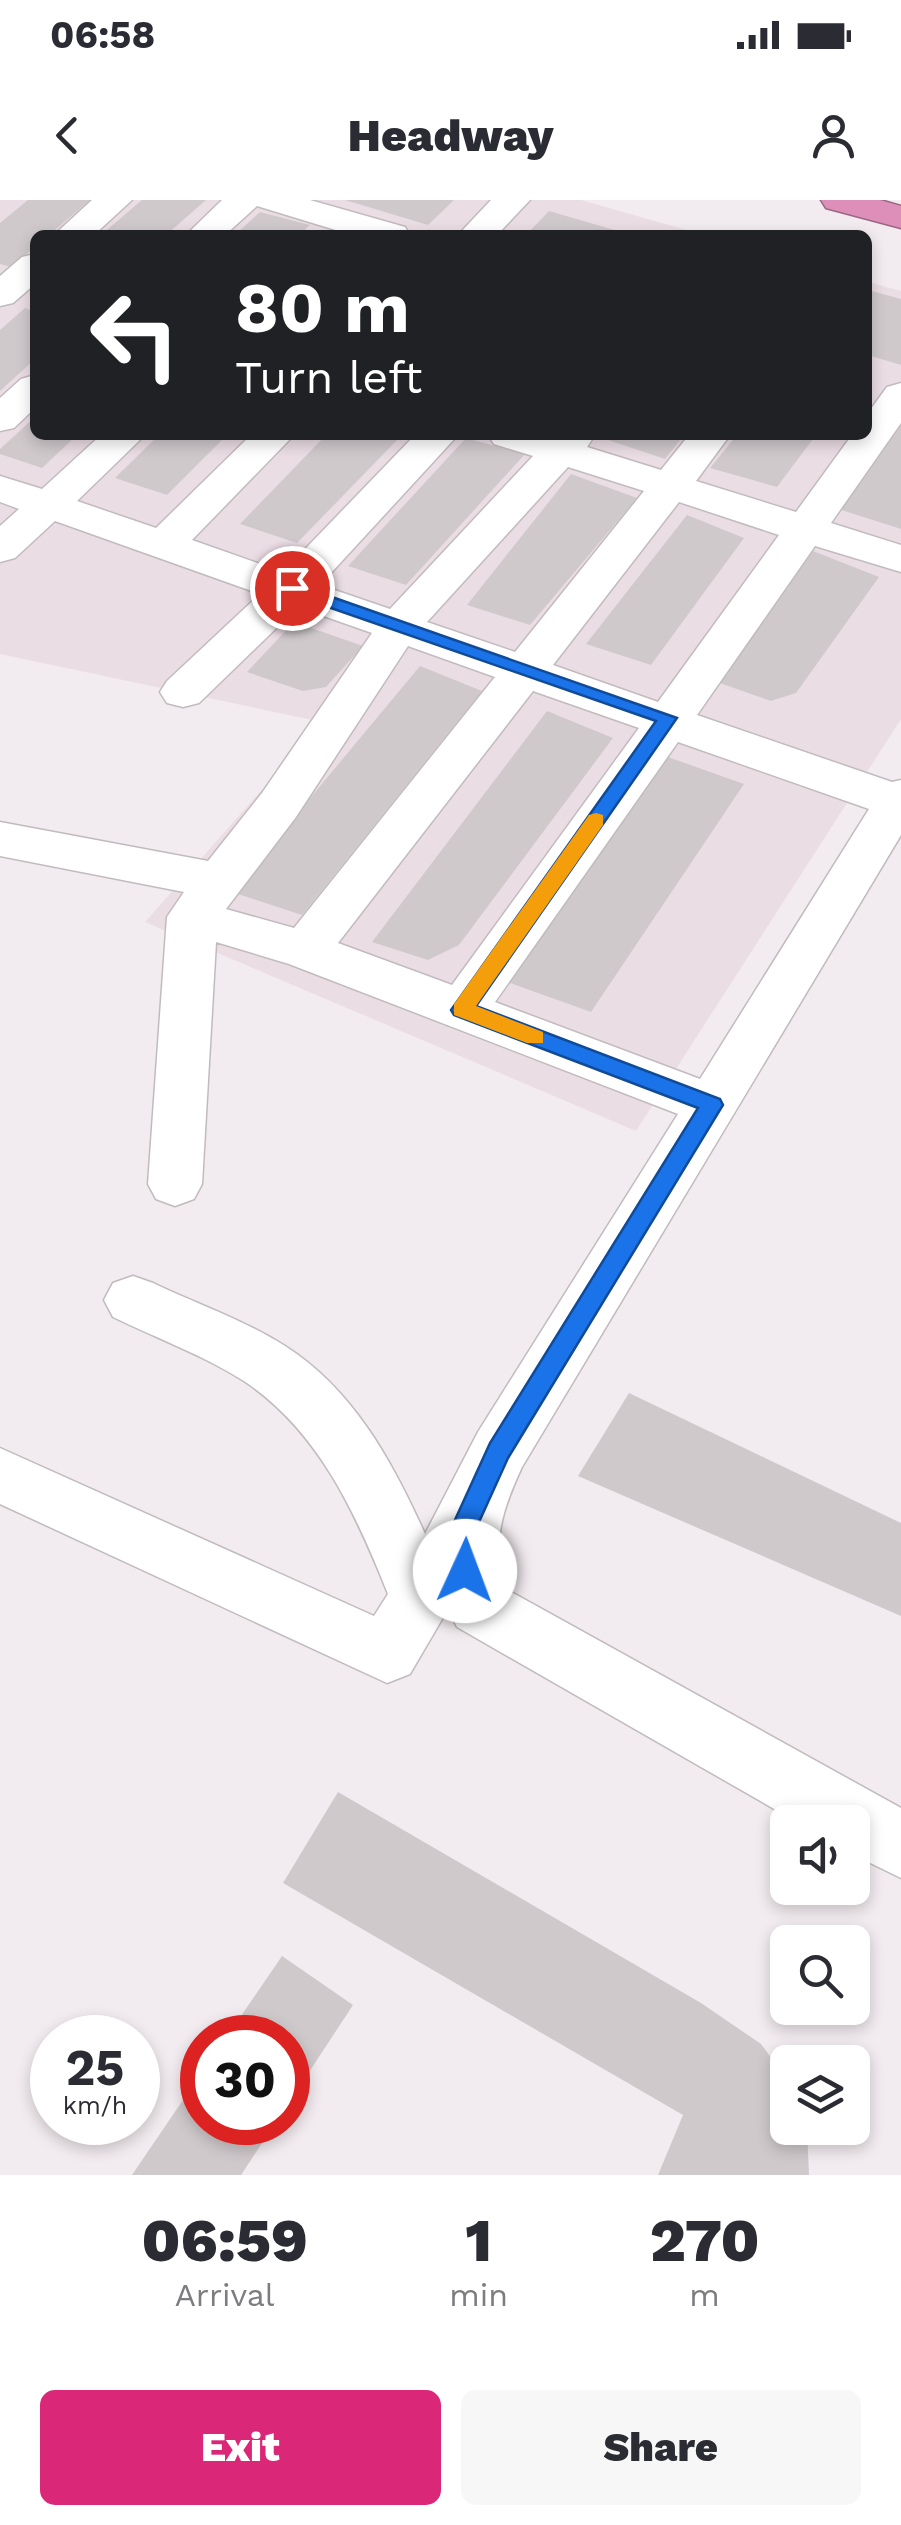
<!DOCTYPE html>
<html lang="en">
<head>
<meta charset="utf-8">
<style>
	:root { --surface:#fff; --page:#f7f7f7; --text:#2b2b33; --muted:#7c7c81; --accent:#db2777 }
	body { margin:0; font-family:"Work Sans",sans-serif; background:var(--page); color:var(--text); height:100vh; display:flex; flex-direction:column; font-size:38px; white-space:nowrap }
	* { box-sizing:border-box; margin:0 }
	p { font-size:32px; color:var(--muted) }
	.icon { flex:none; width:55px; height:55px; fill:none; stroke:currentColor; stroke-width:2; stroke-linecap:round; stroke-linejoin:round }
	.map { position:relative; height:1975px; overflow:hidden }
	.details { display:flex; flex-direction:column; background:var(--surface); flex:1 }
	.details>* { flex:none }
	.guide { position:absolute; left:30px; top:30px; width:842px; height:210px; border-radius:15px; box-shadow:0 5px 15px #0003; background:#202124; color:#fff; overflow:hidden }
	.buttons { position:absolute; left:770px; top:1605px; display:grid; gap:20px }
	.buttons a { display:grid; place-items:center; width:100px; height:100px; border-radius:15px; background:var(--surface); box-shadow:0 5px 15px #0003; font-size:50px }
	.speed { position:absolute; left:30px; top:1815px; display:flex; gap:20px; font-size:50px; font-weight:700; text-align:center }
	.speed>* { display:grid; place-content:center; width:130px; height:130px; border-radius:50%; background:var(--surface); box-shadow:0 5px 15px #0003; line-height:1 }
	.speed small { font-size:25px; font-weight:400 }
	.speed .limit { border:15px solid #d22; background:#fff; color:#111 }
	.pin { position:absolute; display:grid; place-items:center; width:85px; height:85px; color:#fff; margin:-42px; border:5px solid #fff; border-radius:50%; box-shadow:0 2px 10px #0007 }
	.me { position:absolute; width:110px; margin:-55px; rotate:2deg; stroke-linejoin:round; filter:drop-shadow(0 0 8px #0008) }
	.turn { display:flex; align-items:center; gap:35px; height:210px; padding:0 40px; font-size:45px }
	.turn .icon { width:130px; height:130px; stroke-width:2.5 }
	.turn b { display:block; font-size:70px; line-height:85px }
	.eta { display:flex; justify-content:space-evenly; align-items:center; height:170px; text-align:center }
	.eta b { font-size:60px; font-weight:800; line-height:70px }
	.button { display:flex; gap:20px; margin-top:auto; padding:20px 40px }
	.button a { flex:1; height:115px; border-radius:15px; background:var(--accent); color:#fff; font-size:40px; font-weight:800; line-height:115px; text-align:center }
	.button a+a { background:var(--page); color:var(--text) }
	.status { display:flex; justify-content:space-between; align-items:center; height:70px; padding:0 50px; background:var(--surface); direction:ltr }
	.status svg { height:28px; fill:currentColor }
	header { display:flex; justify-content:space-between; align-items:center; height:130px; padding:0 40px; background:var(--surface); font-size:45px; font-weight:800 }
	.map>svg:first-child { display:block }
	.built { fill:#ebdde4 }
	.building { fill:#cfc9cc }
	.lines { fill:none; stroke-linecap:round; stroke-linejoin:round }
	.minor-casing { stroke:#c2bbbe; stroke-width:3 }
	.highway-casing { stroke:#9b6783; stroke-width:3 }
	.minor { fill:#fff; fill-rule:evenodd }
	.highway { fill:#dd8fb9; fill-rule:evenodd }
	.route { fill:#1a73e8; stroke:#114b97; stroke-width:2.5 }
	.slow { fill:#f59e0b }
</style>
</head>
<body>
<div class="status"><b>06:58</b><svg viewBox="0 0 49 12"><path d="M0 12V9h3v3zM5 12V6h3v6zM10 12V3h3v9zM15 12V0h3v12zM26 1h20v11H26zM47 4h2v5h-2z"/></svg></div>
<header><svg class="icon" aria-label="back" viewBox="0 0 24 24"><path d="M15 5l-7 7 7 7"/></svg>Headway<svg class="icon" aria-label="person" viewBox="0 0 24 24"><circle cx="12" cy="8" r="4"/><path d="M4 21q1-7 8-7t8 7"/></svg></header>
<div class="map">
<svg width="901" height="1975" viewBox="0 0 901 1975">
	<rect width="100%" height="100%" fill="#f2ebef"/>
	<path class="built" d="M0,0H581L704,35H35V235H868V82L901,91V519L636,931L145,722L322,522L0,454Z"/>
	<g class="building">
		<path d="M28,0H90L49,35H35V47L11,67L0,64V23Z"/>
		<path d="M142,0H206L166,35H101Z"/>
		<path d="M345,0H454L428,25Z"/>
		<path d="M549,11L628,34V35H526Z"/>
		<path d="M260,12L310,25L299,35H235Z"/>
		<path d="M868,90L901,99V165L868,155Z"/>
		<path d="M25,108L35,112V159L0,191V130Z"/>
		<path d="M901,213V329L832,307Z"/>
		<path d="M35,217V235H77L42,268L0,254V249Z"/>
		<path d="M159,235H227L167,295L115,278Z"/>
		<path d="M326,235H402L297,343L240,324Z"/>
		<path d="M593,235H684L665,259Z"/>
		<path d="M737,235H816L777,287L710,268Z"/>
		<path d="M466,238L525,254L406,385L348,366Z"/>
		<path d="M571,274L637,298L530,425L467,405Z"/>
		<path d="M687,315L744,338L651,465L586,444Z"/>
		<path d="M813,351L879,377L796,493L771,501L714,481Z"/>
		<path d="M294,422L363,446L326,487L303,491L247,472Z"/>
		<path d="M420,466L482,491L302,715L232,692Z"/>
		<path d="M547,511L613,538L459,745L428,760L372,742Z"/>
		<path d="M665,556L744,584L591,812L510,783Z"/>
		<path d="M629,1193L901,1323V1416L578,1276Z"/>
		<path d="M338,1592L701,1803L761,1844L788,1881V1928H807L809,1975H658L683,1915L283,1683Z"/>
		<path d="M282,1756L353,1805L288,1904V1838H226Z"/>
		<path d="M202,1872V1922H276L241,1975H132Z"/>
	</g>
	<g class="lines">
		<g class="minor-casing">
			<g id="minor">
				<path d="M92,0H132L94,35H54Z"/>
				<path d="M222,0H310L405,27L410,35H352L257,6L225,35H186Z"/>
				<path d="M491,0H530L497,35H458Z"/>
				<path d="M35,54V84L13,103L0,106V76L22,57Z"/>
				<path d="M35,175V208L14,228L0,231V198L21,179Z"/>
				<path d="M901,183V223L831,323L901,345V372L815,346L697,515L892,582L901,580V635L522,1267C503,1308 491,1343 504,1388L901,1608V1678L852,1654V1622H797L457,1427L448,1409L410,1474L387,1483L0,1304V1248L374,1416L388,1394C356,1314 319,1231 244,1181C203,1155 156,1138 113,1117L104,1100L113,1083L133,1076L153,1083C197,1104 244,1120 285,1146C354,1190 393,1263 425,1334L478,1232L678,914L289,764L216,742L202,984L194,999L175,1006L156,999L148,984L167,717L184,692L0,656V622L208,661L262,593L372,433L298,407L199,503L183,507L167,503L160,492L167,481L260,394L55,321L15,358L0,362V326L19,309L0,302V276L42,289L101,235H145L77,301L156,328L251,235H294L192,340L283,372L415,235H458L320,385L390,409L533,256L494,244L488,235H595L587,247L661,270L689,235H730L696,281L796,312L852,235H868V213L887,187ZM568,267L644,291L515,452L427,422ZM679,302L779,335L658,502L553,465ZM408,446L495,477L294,728L226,709L296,617ZM533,491L639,528L452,785L338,743ZM678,542L869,609L700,879L495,802Z"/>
			</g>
		</g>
		<g class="highway-casing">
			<path id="highway" d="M821,0H880L901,6V28L826,8Z"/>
		</g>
		<use href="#minor" class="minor"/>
		<use href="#highway" class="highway"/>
	</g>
	<path class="route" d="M292,383L677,518L476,806L720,899L723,905L508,1258L479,1322L474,1379L465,1382L456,1379L454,1322L490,1243L698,908L454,815L451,810L656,521L285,392V385Z"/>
	<path class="slow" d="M596,613L603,615V625L476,806L543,832V843H527L454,815V804L589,615Z"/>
</svg>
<div class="buttons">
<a><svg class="icon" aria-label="sound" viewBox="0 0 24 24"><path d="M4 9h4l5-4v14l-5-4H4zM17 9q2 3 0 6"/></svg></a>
<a><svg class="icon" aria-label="search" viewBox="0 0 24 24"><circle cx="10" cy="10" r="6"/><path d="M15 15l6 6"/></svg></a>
<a><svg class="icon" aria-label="layers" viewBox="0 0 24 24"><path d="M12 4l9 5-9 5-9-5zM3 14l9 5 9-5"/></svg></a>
</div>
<div class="speed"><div>25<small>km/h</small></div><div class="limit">30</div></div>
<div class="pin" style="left:292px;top:388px;background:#d93025"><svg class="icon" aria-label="arrive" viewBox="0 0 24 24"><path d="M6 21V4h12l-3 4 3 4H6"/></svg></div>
<svg class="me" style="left:465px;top:1371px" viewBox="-20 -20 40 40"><circle r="19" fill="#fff"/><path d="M0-13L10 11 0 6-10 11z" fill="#1a73e8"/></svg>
<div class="guide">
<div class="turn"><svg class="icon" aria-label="left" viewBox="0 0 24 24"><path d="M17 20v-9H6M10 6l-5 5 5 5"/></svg><div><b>80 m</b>Turn left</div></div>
</div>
</div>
<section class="details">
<div class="eta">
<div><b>06:59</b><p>Arrival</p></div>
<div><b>1</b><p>min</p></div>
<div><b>270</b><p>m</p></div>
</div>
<div class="button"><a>Exit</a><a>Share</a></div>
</section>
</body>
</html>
